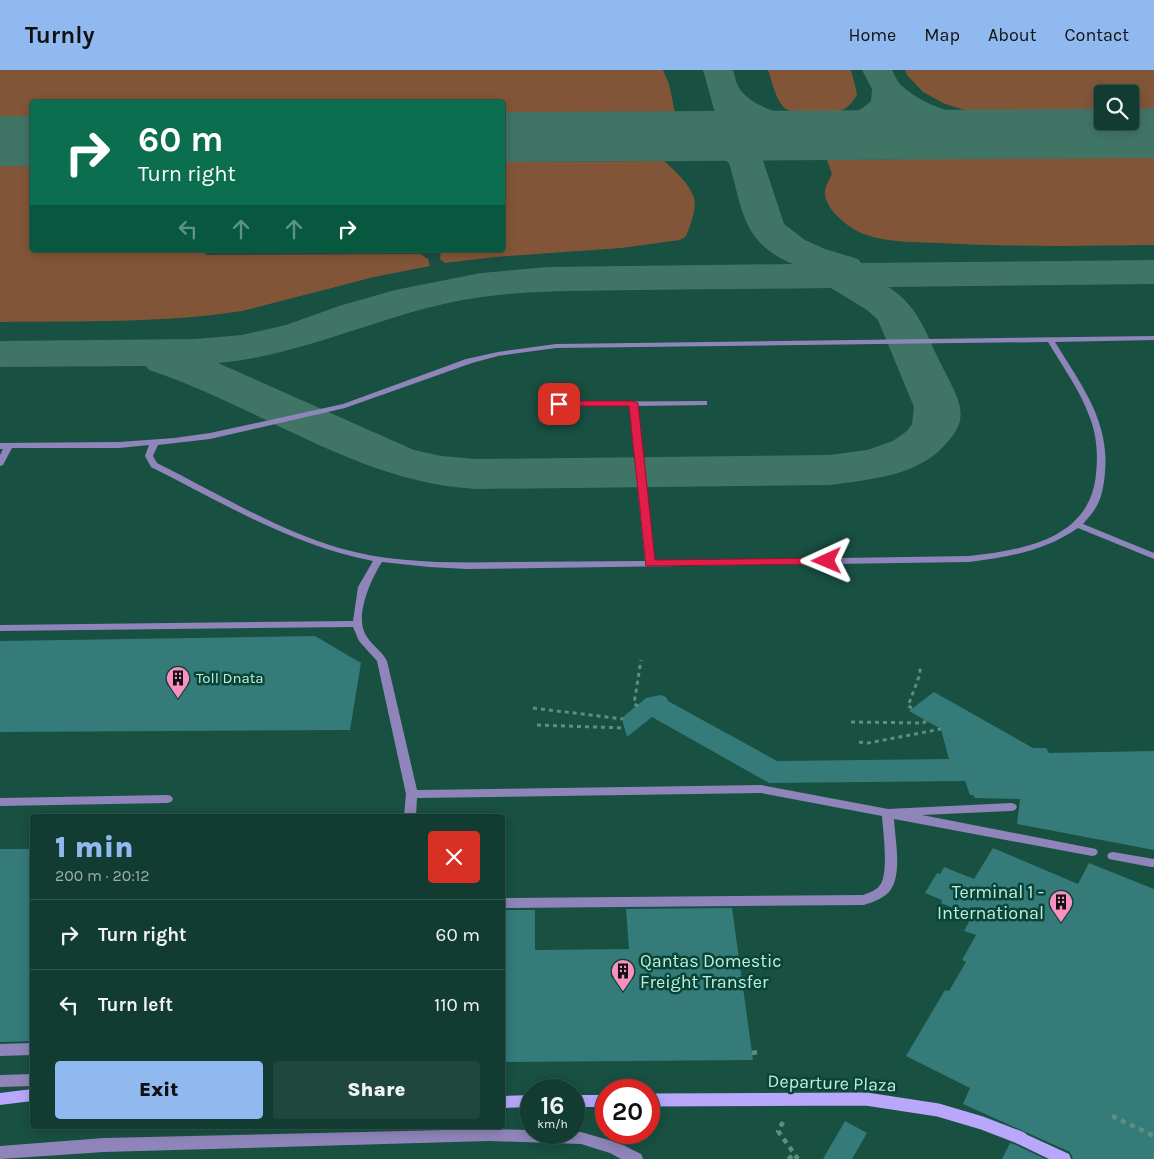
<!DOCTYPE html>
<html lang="en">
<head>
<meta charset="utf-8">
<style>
	:root { --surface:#123c31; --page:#1f473d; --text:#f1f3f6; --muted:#9cadab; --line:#31564d; --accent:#90b9f0 }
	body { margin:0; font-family:Karla,sans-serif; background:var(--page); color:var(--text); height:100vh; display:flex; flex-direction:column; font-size:19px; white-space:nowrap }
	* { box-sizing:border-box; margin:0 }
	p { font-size:16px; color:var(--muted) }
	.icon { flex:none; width:28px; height:28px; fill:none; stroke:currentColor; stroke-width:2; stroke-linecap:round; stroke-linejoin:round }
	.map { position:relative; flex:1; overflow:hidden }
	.sheet { position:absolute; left:30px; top:744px; width:475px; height:315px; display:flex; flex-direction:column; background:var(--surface); border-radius:5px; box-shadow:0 2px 12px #0003,0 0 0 1px var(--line) }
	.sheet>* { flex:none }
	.banner { position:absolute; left:30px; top:30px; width:475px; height:152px; border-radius:5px; box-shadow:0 2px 12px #0003,0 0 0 1px var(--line); background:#0b6e4f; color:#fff; overflow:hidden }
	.tools { position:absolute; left:1094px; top:15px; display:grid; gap:10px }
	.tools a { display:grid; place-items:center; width:45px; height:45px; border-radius:5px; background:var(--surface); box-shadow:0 2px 12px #0003,0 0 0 1px var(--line); font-size:25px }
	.speed { position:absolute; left:520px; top:1009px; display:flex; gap:10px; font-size:25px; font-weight:700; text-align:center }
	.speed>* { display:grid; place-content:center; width:65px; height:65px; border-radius:50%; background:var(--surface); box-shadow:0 2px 12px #0003,0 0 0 1px var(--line); line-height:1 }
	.speed small { font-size:12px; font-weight:400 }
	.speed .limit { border:8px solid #d22; background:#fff; color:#111 }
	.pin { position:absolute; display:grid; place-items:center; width:42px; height:42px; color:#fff; margin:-21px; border-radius:10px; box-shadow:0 2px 8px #0006 }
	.me { position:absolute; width:55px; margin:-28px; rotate:269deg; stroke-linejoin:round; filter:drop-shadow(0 0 4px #0008) }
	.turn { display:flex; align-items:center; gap:18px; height:105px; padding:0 25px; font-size:22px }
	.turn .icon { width:65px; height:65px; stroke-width:2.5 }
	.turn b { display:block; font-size:35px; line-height:42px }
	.lanes { display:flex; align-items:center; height:48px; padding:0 25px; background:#0003; justify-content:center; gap:25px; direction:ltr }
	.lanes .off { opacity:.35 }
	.round { display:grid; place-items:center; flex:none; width:52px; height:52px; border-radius:5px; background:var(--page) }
	.headline { display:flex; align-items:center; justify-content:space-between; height:85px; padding:0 25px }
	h1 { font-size:30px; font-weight:800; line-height:38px; color:var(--accent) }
	.button { display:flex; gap:10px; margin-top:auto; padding:10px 25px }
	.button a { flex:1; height:58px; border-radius:5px; background:var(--accent); color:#111; font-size:20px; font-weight:800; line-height:58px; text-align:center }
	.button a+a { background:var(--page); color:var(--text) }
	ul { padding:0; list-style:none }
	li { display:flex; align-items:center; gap:15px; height:70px; padding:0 25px; border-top:1px solid var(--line) }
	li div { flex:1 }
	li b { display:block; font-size:19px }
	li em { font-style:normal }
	header { display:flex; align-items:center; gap:30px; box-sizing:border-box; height:70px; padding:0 25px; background:var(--accent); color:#111 }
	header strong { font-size:24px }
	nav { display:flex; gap:28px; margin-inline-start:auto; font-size:18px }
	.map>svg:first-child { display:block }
	.green { fill:#825538 }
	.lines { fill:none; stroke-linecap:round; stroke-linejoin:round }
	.taxiway { fill:#407566; fill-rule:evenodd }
	.runway { fill:#407566; fill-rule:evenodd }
	.building { fill:#357b79 }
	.path-far1 { stroke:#5b8f80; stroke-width:3; stroke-dasharray:4 4; stroke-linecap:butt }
	.path { stroke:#5b8f80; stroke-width:4.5; stroke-dasharray:5 5; stroke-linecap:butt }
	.lane { fill:#8f85ba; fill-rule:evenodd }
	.secondary { fill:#b9a7fc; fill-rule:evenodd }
	.secondary-bridge { stroke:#b9a7fc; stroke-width:13 }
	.route { fill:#e11d48; stroke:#92132f }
	.labels { text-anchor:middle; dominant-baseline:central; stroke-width:5; stroke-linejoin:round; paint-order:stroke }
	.poi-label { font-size:15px; fill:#c0eedf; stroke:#094537; text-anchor:start }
	.near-poi-label { font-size:18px; fill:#c0eedf; stroke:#094537; text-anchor:end }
	.near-street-label { font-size:18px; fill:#c0eedf; stroke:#094537 }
</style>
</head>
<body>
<header>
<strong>Turnly</strong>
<nav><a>Home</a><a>Map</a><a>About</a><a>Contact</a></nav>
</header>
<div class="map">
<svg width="1154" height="1089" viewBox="0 0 1154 1089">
	<rect width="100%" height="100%" fill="#185041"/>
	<g class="green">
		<path d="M0,0H663L669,14L675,43L503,44L502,32H32V47L0,48Z"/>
		<path d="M768,0H851L857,24C854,32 846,40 837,42C828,44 794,44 786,39C776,32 772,11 768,0Z"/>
		<path d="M905,0H1154V40H1130V24H1102V40L968,41L945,34L923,22L907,5Z"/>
		<path d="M1154,86V175C1083,176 1011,177 940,173C916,172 887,173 864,164C850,159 827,141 825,125C824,118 829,110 832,104L827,90Z"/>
		<path d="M664,91C674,100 690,114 694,128C697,138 690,156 686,166L680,170L621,178L495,187L445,193L440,189L441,180H502L503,92Z"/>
		<path d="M0,96H32V180H207L205,185L420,184L428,189L430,196L374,207L242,241C163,253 80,251 0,252Z"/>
	</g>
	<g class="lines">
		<path class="taxiway" d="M703,0H733C735,6 736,13 739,18C753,40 801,51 825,51C841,51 860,42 871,31L872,19L862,0H892C895,5 897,12 902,16C956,66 1088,51 1154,49V69L985,73L973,70L970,65L924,53L896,41L882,54H900L912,57L916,64L912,71L900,74C849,74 799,70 751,54L784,154L805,170L825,179L858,189L861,193L1154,190V214L888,217C915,233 925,259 937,286C943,299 959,326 960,338C962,351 958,360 950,369C922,406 873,409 830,415L476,419C358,413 259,336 149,300L146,296L0,297V271L195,269L242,265L286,255L339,236L395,220L481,203L548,197L793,194C742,173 743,140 729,93C703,69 665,82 633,74L628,67L633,60C661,53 693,57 721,64ZM831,218L867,240L878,250L914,337L912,354L907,361L893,371L867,380L830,385L476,389L441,386L414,380L218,293C309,285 391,239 482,227C534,220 585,221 637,220C702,219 766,219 831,218Z"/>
		<g class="runway">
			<path d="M1154,38V88L502,92V42L1102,39V51H1130V39Z"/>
			<rect x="0" y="46" width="32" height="50"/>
		</g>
	</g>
	<g class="building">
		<path d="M315,566L361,593L350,660L0,662V571Z"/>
		<path d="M934,622L1033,678H1046L1049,683L1154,681V780L1017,754L1020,729L975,728L973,725H970L965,711L769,713L652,647L627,667L623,653V647L646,628L661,625L666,627L668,631L777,691L949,689L941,659L909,641Z"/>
		<path d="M993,778L1078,814L1089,793L1154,819V1089H1073L1070,1082L963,1034L970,1018L906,986L945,920L949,921L966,892L962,890L976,865L964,861L972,846L941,833L942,830L925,823L937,803L940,804L944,797L974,809Z"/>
		<path d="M0,779H32V971L0,972Z"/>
		<path d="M732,838L753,990L502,992V840H535V880L629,879L626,839Z"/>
		<path d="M845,1051L867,1063L852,1089H823Z"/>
		<path d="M1010,1073L1016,1075L1045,1089H1002Z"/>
	</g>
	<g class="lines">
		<g class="path-far1">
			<path d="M638,636L634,634L641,590"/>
			<path d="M533,638L623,649"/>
			<path d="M912,638L908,636L920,604V598"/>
			<path d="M851,652L923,653L926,651"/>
			<path d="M537,655L624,658"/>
			<path d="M859,672L868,673L941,659"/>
		</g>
		<g class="path">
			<path d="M752,983L759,982"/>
			<path d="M1112,1046L1154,1066"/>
			<path d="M783,1052L778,1061L798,1089"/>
			<path d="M788,1089L794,1085"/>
		</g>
		<g class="lane">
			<path d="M1154,266V270L1055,272C1080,313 1110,351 1105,402C1104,415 1102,428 1095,439C1092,444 1087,449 1083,454L1154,483V489L1078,458C1045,481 1008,487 969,492L467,499L429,497L382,492C371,509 353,548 367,567C373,576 382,581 387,591L417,720L761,715L888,739L1011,733L1015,734L1017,737L1015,740L1011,741L922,745L1096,779L1098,782L1096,785L1092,786L894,749C895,769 903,806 889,822C882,829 873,832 864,835L502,838V828L863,825C869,823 877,820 880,815C889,803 883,761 882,746L761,723L417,728L416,746H404L406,724L377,591L359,571L353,557L0,561V555L353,551L358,517L373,491C291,475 225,434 151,397L145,386L149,375L119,378H12L3,395L0,396V385L3,379H0V373L119,372L174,368L210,363L343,334L466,289L498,282L556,274ZM1048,272C1063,297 1080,320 1090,348C1097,366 1098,385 1096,404C1090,470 1022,480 969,486L654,491L637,336L707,335V331H704L559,332L555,334L559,336H629L645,491C601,491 557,492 512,492C455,493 395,494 339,478C275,459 217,423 157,393L153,386L158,375L210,369L345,338L472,293L498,286L556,278Z"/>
			<path d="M167,725L171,726L173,729L171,732L167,733L0,736V728Z"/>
			<path d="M1113,782L1154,789V797H1151L1109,789L1107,786L1109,783Z"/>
			<path d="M32,973V985L0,986V974Z"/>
			<path d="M32,1004V1016L0,1017V1005Z"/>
			<path d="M489,1059L531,1060V1062H581L619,1073L641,1084L643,1089H621L610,1083L581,1074L489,1071L104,1082L0,1089V1076L104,1068Z"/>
		</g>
		<g class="secondary">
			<path d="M32,1019V1031L0,1035V1023Z"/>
			<path d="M531,1025V1037L502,1038V1026Z"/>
			<rect x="574" y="1025" width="32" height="12"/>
			<path d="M1021,1062L1069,1084L1071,1089H1049L1016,1073L1014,1068L1016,1063Z"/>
		</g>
		<path class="secondary-bridge" d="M649,1030L866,1029L938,1040L982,1053L1021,1068"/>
	</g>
	<path class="route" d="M559,331H633L638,333L655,490L827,488L833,491L827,494L646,496L629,336H555V332Z"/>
	<defs>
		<g id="building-pin" transform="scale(1.25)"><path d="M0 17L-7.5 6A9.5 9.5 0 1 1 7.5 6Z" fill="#fd8ec0" stroke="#094537"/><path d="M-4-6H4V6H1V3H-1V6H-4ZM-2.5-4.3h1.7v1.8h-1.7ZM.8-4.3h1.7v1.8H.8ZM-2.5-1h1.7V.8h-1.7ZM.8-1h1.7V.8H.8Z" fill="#111"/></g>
	</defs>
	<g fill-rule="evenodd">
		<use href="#building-pin" x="178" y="608"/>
		<use href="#building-pin" x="1061" y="832"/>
		<use href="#building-pin" x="623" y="901"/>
	</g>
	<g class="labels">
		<g class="poi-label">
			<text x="196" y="608">Toll Dnata</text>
		</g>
		<g class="near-poi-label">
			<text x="1044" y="822">Terminal 1 -<tspan x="1044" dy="21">International</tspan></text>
			<text x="640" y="891" text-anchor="start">Qantas Domestic<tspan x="640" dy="21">Freight Transfer</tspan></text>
		</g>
		<g class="near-street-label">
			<text transform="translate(832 1013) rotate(2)">Departure Plaza</text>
		</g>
	</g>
</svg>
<div class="tools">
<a><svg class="icon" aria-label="search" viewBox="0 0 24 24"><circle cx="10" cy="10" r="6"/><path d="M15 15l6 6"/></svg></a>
</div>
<div class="speed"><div>16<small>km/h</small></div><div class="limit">20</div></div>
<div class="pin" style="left:559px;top:334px;background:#d93025"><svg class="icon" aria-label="arrive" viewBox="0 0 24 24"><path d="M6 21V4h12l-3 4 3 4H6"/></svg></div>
<svg class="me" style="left:827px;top:491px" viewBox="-20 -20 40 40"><path d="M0-17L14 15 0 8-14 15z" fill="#e11d48" stroke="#fff" stroke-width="4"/></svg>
<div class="banner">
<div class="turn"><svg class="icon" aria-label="right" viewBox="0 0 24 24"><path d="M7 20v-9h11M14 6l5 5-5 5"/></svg><div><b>60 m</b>Turn right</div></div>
<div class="lanes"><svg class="icon off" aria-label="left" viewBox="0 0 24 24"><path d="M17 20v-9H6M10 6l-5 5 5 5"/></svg><svg class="icon off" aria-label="ahead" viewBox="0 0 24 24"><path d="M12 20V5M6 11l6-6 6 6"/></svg><svg class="icon off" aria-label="ahead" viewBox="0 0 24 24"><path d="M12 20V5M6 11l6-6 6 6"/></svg><svg class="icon" aria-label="right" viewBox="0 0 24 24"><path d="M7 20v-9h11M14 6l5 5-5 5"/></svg></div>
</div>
<section class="sheet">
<div class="headline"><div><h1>1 min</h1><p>200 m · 20:12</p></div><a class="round" style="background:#d93025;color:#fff"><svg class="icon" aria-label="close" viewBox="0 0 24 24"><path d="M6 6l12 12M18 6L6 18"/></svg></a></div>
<ul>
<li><svg class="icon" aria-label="right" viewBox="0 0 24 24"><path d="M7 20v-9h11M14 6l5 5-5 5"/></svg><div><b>Turn right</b></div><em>60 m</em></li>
<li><svg class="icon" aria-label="left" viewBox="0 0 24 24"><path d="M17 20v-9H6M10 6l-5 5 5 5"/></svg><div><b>Turn left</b></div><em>110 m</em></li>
</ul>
<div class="button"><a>Exit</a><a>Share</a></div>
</section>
</div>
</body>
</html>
